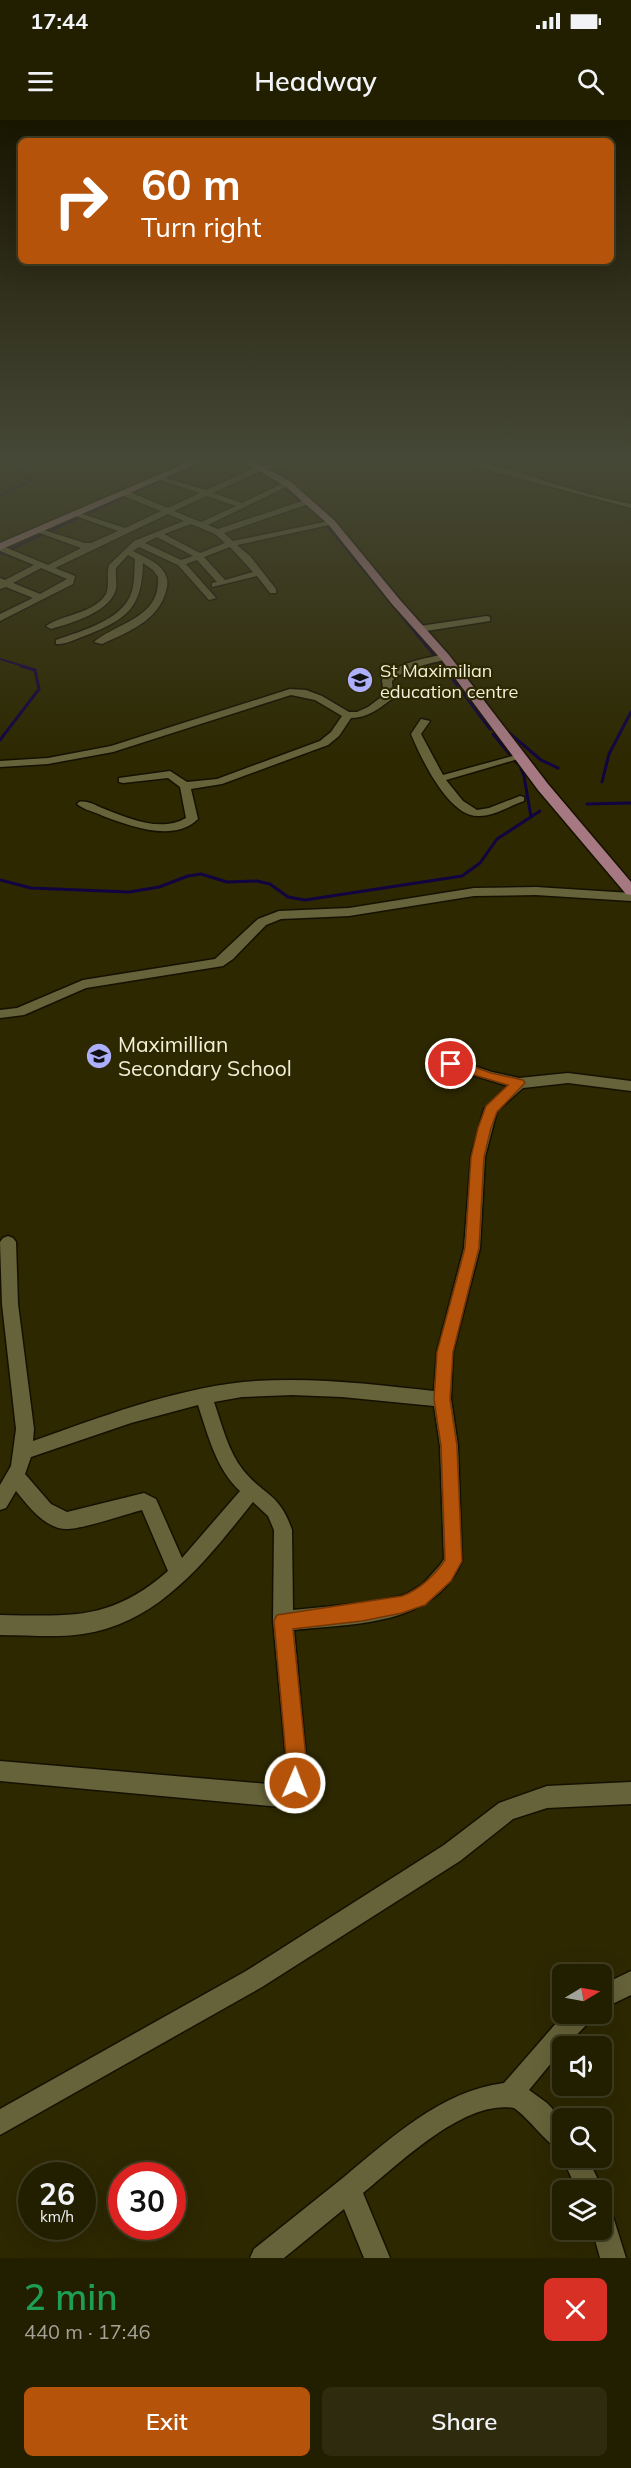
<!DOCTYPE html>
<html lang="en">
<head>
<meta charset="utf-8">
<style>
	:root { --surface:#221e00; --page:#2e2b0f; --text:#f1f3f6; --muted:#a2a299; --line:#3f3c22; --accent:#b45309 }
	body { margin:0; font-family:Mulish,sans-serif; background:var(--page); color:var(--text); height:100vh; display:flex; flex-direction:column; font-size:22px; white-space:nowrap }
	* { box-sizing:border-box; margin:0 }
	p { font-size:20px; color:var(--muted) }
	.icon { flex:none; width:33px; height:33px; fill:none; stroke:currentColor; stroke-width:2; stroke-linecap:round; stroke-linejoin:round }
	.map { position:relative; height:2138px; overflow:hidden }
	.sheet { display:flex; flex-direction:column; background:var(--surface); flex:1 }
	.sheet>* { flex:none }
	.guide { position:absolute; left:18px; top:18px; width:596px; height:126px; border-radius:9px; box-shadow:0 6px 24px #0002,0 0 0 2px var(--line); background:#b45309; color:#fff; overflow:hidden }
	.needle { width:39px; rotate:80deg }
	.buttons { position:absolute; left:552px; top:1844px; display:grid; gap:12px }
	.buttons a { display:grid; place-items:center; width:60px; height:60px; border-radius:9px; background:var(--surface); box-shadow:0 6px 24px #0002,0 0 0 2px var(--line); font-size:30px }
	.speed { position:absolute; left:18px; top:2042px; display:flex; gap:12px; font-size:30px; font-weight:700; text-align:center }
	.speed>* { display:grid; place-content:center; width:78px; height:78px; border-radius:50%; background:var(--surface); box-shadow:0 6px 24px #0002,0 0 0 2px var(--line); line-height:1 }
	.speed small { font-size:15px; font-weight:400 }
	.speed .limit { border:9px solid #d22; background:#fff; color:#111 }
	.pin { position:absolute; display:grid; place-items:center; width:51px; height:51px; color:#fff; margin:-26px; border:3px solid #fff; border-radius:50%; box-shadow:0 2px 6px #0007 }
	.me { position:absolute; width:66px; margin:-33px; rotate:1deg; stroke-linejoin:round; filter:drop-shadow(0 0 4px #0008) }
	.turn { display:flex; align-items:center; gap:21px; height:126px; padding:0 24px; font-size:27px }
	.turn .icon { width:78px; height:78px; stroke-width:2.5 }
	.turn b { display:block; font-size:42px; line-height:51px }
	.round { display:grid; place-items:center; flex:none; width:63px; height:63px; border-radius:9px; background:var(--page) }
	.overview { display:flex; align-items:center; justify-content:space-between; height:102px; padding:0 24px }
	h1 { font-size:36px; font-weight:600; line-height:45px; color:#1e9e55 }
	.button { display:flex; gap:12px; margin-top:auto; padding:12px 24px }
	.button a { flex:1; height:69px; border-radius:9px; background:var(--accent); color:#fff; font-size:24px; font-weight:600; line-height:69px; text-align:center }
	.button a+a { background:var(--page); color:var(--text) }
	.status { display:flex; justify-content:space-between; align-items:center; height:42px; padding:0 30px; background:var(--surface); direction:ltr }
	.status svg { height:16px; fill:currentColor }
	header { display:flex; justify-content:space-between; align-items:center; height:78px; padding:0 24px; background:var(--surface); font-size:27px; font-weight:600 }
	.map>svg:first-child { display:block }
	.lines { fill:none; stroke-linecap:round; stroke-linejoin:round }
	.stream-far1 { stroke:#120440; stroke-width:2 }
	.stream { stroke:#120440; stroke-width:3 }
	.minor-casing { stroke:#151100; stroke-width:3 }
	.major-casing { stroke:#151100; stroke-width:3 }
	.minor { fill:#666239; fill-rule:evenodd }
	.major { fill:#a57882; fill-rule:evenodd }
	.route { fill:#b45309; stroke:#753606; stroke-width:1.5 }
	.labels { text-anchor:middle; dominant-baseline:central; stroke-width:4.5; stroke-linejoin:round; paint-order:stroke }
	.far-poi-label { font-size:18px; fill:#f2f0da; stroke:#2d2800; text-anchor:start }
	.poi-label { font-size:21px; fill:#f2f0da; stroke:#2d2800; text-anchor:start }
</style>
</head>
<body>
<div class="status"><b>17:44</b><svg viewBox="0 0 49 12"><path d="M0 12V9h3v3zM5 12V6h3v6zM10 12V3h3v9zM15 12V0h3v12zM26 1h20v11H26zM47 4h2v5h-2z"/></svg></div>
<header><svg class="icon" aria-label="menu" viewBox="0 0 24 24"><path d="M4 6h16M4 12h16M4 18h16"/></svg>Headway<svg class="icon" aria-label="search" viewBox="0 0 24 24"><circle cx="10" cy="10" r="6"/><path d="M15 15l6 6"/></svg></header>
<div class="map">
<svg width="631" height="2138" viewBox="0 0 631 2138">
	<rect width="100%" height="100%" fill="#2d2800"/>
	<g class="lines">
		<g class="stream-far1">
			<path d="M265,354L311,389"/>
			<path d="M0,375L32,360L17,350L36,340"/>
			<path d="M319,396L436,538L446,547"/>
			<path d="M346,414L412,494"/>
			<path d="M2,433L37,446"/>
			<path d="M0,434L205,340"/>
			<path d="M0,539L26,547"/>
		</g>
		<g class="stream">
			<path d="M446,546L449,554L490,609"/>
			<path d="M484,580L494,594"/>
			<path d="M507,611L541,640L558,648"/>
			<path d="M493,614L517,643"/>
			<path d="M0,620L39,569L35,550L21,546"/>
			<path d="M520,646L524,656L531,697"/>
			<path d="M602,662L609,634L631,592"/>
			<path d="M587,684L631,683"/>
			<path d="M0,760L31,768L129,772L159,767L188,756L201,754L227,762L257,761L270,764L288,777L305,780L462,756L480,743L497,719L540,691"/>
		</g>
		<g class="minor-casing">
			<g id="minor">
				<path d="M297,340H313L261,351L213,373L242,383L285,362L292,364L208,405L218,409L308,379H311V383L224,413L233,421L334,400V404L237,425L250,436L276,469V473H270L257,456L212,467V463L217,462L197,440L186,444L216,478L209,480L178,445L139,427L133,431C144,437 158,442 164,452C168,458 168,465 166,471C158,501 128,512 102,524L94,522C118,502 161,498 158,457L153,450L143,443C142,488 127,499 87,515C78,518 66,525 56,524V520C81,511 124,500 132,471C135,461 134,449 135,439L128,435L116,448C115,456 118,464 115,472C107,493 71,503 51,509L46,506C63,494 94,494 106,474C110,465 106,455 109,445L134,421L184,401L168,394L55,448L75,456L73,464L0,501V494L33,478L6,467L0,469V458L5,460L34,445L0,431V425L48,445L81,428L37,412V408L85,423H91L118,411L73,395V391L125,408L161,391L121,375V371H127L168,388L200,373L156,359V355L206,370L256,347ZM207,376L236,386L201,402L174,391ZM191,404L215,414L225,423L200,433L164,414ZM157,417L193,436L181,440L145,423ZM230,427L253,452L225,460L204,437ZM41,448L67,459L40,474L13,463Z"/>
				<path d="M459,340C484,340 521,353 545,361C573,370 602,378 631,384V388L472,346Z"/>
				<path d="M487,496L490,497V501L420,512L415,509L420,506Z"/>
				<path d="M445,534L448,535V539C429,544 407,547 392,561L393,578C380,588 368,598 351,598L339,616L328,625L222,664L191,669L198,699C174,723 130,706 103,696C95,692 84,690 77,684L79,682C87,680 95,685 102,688C128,698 160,713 186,698L180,667L168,658L123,663L119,662V658L170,651L187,662L217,659L320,621L331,612L342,596L315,580L291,575L113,632L48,644L0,647V641L48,638L111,626L290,569L306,570L322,576L349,592H357L368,587L384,575L382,560C397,542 423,539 445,534Z"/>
				<path d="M421,599L430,601L421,614L443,655L520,634L525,637L446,660L463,681L477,690L489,688L520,676L524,677V681C509,686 495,696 479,696C449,698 421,638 411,614Z"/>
				<path d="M536,767L631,773V781L536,775L474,776L349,796L281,799L266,805L233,839L223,846L86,868L24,895L0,898V890L17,888L83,860L215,839L258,799L279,791L349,788L474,768Z"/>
				<path d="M440,935L492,952L519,958L568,953L631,961V971L568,963L523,968L497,991L485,1037L480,1128L453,1232L451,1279L458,1326L462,1441C434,1507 354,1503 294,1510L307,1648L299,1675L281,1687L0,1661V1641L279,1665L284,1659L287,1648L273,1501L274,1410L268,1396L253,1382C208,1438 160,1503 83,1514C56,1518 28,1515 0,1515V1495C71,1496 111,1501 168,1451L142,1390C123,1395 86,1408 68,1409C46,1410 28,1386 16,1371L6,1388L0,1390V1365L11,1346L16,1309L2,1184L0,1122L3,1118L8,1116L13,1118L16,1122L18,1184L34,1309L33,1321C101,1297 171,1270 243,1262C307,1256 371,1264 434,1271L437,1232L464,1128L471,1037L484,989L508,966L435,943L433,940L435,937ZM292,1275L342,1277L434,1286L440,1326L444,1439L440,1445L423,1464L405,1475L374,1482L293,1490L292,1410C279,1372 265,1377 243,1350C228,1331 222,1305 214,1282L242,1277ZM198,1285C208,1315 216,1349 240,1371L182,1438L156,1379L144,1373L67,1392L51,1384L25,1354L31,1337L131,1303Z"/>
				<path d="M631,1662V1684L547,1688L513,1699L460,1741L262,1867L0,2015V1989L246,1851L444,1725L499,1683L547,1666Z"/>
				<path d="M631,1851V1875L602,1889V1865Z"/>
				<path d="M565,1893H594L590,1901L566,1926H562V1930L529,1970L547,1983L562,1999V2031C548,2026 530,1999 514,1988C464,1979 399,2044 363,2073L390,2138H364L344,2089L284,2138H250L254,2129C284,2105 314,2081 344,2057C391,2018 441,1971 504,1963Z"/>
				<path d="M562,2035V2037H587L603,2070L602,2073V2070H577L562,2037Z"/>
				<path d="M602,2086L611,2090L626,2138H600L592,2109H602Z"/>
			</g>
		</g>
		<g class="major-casing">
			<g id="major">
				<path d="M193,340H205L0,430V423Z"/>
				<path d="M240,340H252L291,362L334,400L400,480L449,535L548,664L631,762V775L626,774L538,670L441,539L392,484L328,404L285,366Z"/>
			</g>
		</g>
		<use href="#minor" class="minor"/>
		<use href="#major" class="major"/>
	</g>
	<linearGradient id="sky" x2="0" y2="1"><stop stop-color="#191600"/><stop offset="0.53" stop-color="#464837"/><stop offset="1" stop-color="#464837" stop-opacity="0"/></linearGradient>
	<rect width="631" height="639" fill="url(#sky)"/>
	<path class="route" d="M451,939L491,953L523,960L525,963L497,992L491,1008L484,1037L479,1128L453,1232L450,1279L457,1326L462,1441L451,1461L425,1485L419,1487L402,1493L362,1501L293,1509L307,1648L302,1670L295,1672L288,1670L285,1663L287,1648L274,1501L277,1495L402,1476C419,1470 435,1455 445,1440L441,1326L434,1279L437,1232L465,1128L471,1037L478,1008L486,986L508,965L447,947L445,944Z"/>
	<defs>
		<g id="school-disc" transform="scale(1.35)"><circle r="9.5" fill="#adaffb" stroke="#2d2800"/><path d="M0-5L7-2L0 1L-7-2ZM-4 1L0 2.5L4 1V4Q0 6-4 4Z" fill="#111"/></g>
	</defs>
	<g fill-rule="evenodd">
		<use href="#school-disc" x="360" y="560"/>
		<use href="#school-disc" x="99" y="936"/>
	</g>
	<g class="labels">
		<g class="far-poi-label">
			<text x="380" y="550">St Maximilian<tspan x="380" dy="21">education centre</tspan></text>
		</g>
		<g class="poi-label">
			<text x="118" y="924">Maximillian<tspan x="118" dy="24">Secondary School</tspan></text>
		</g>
	</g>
</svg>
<div class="buttons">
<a><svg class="needle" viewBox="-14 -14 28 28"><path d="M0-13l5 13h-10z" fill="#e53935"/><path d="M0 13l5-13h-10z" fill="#a2a299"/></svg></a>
<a><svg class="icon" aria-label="sound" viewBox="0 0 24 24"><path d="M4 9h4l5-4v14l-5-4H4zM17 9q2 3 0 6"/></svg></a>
<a><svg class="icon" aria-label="search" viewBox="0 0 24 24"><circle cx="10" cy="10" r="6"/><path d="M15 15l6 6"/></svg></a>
<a><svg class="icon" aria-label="layers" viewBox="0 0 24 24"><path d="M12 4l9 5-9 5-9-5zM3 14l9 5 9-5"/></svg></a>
</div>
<div class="speed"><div>26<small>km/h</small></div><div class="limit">30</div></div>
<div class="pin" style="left:451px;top:944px;background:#d93025"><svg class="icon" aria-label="arrive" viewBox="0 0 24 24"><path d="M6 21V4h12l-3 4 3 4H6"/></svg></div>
<svg class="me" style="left:295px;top:1663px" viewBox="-20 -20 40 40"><circle r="17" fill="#b45309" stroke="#fff" stroke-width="3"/><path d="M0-11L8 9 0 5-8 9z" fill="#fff"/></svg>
<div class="guide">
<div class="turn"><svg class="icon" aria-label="right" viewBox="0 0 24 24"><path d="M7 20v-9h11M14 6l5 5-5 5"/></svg><div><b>60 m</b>Turn right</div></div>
</div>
</div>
<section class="sheet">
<div class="overview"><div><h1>2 min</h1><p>440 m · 17:46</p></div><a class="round" style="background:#d93025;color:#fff"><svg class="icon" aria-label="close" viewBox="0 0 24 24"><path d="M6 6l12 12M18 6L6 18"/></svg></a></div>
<div class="button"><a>Exit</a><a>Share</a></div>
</section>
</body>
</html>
